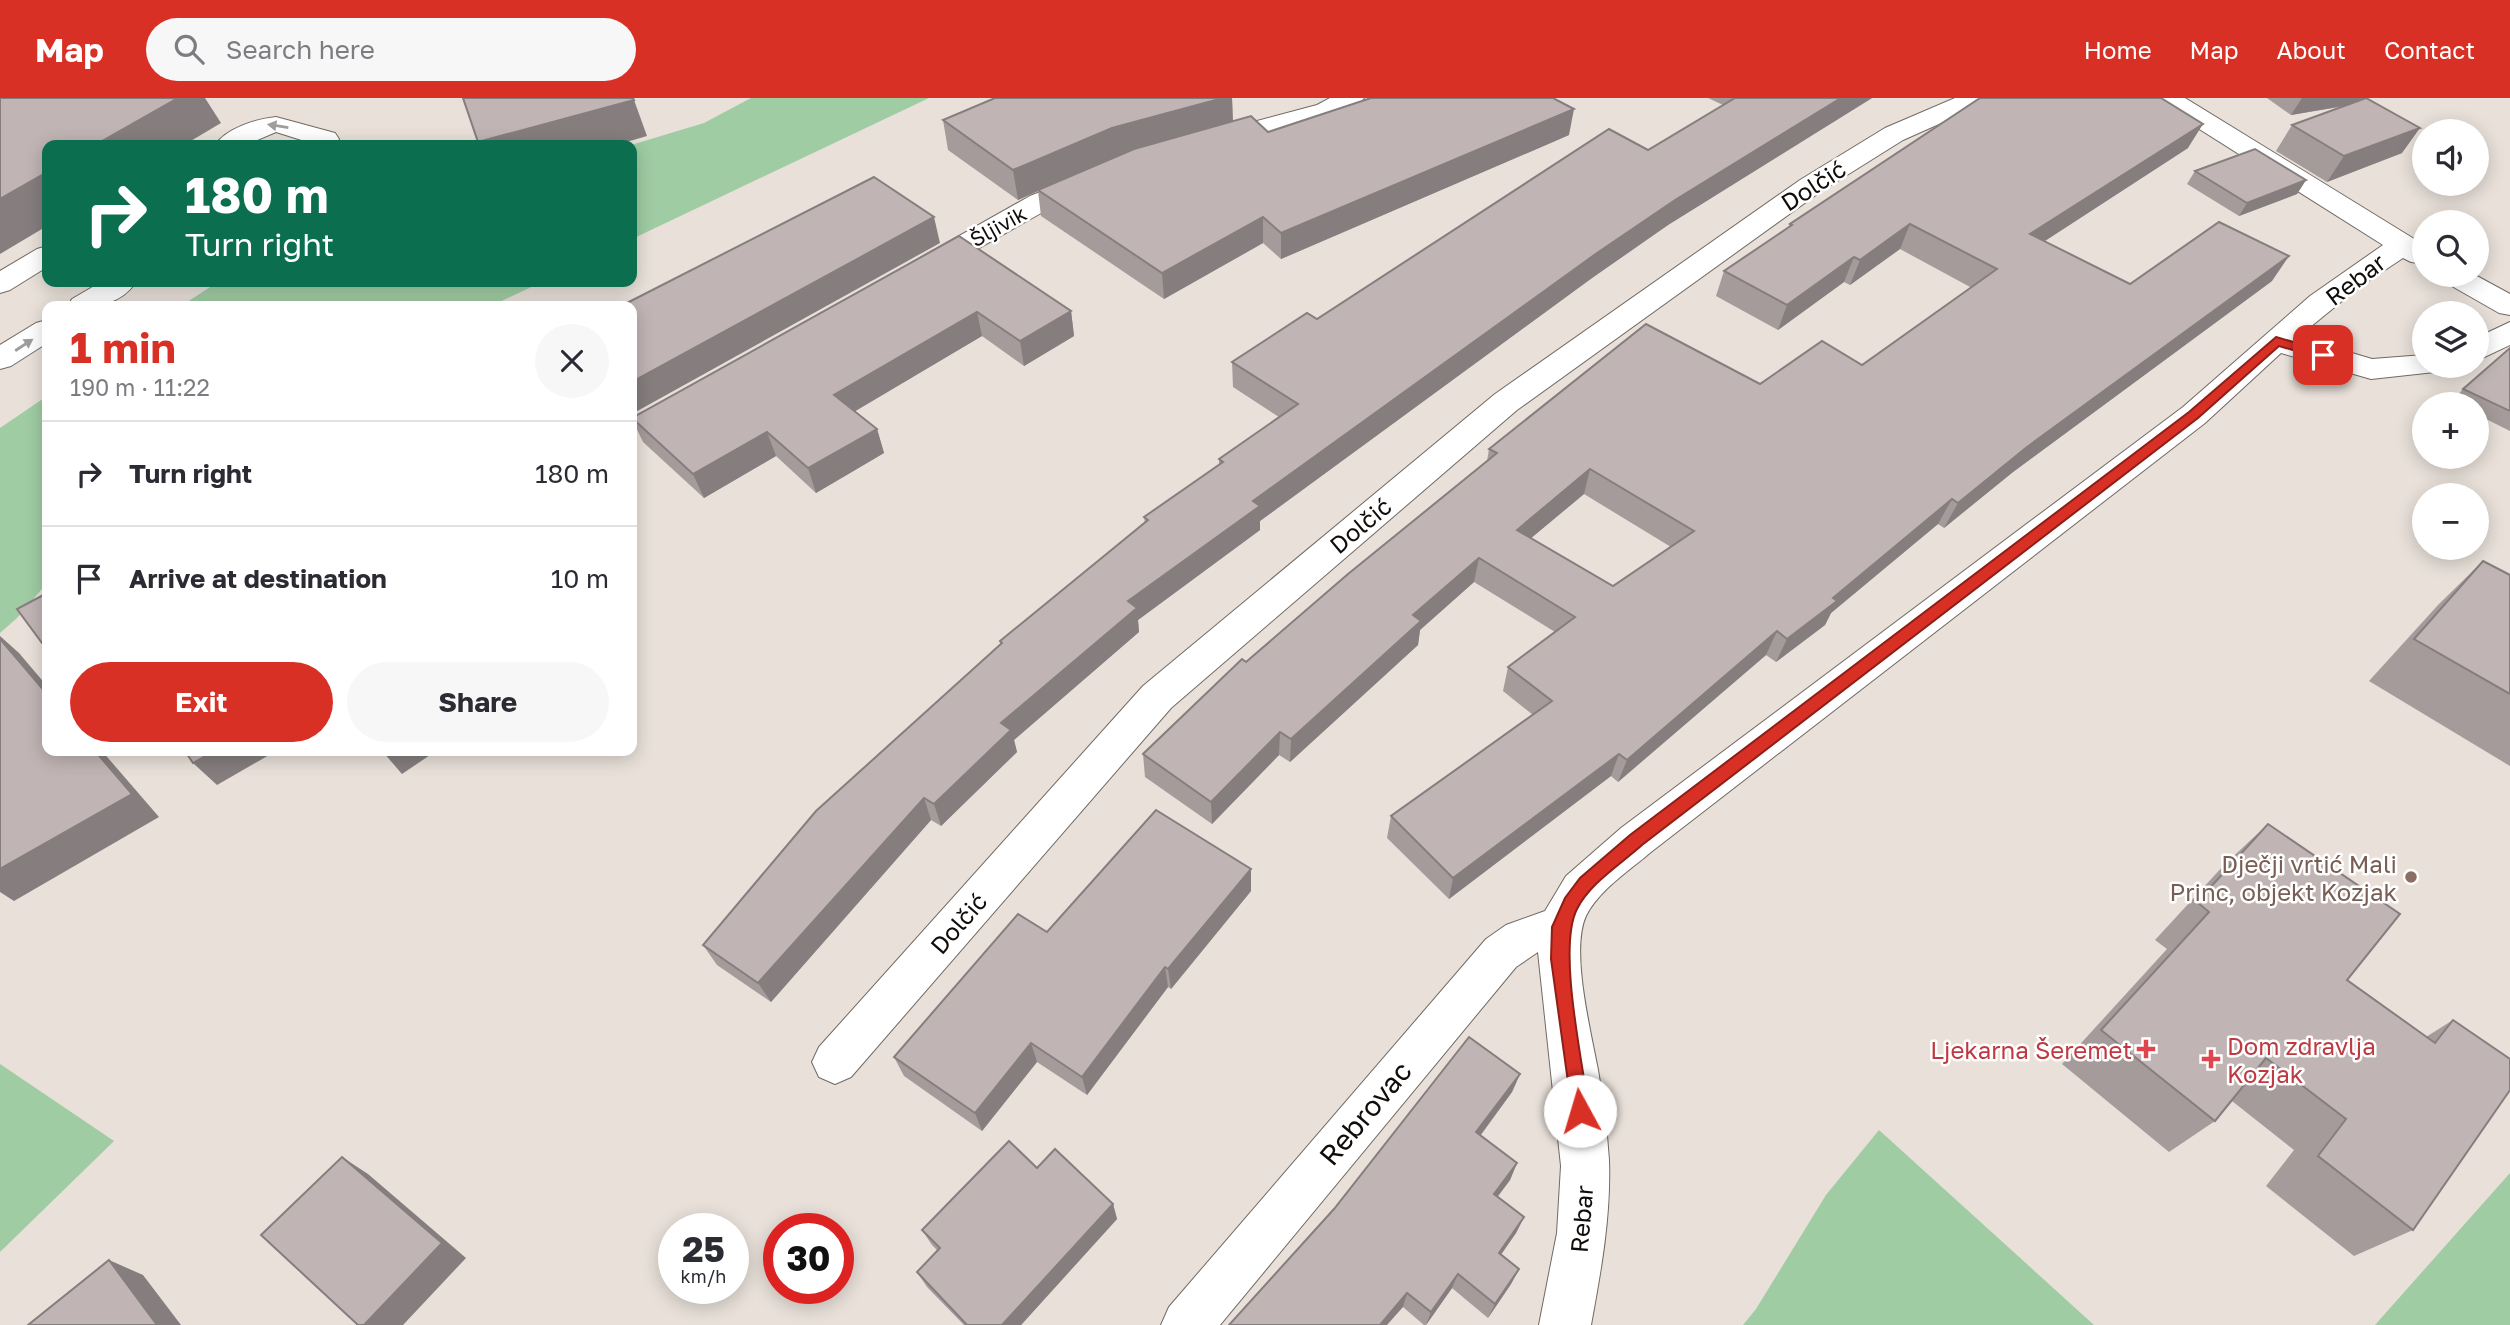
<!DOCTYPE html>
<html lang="en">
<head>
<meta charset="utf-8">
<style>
	:root { --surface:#fff; --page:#f7f7f7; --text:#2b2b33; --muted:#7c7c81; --line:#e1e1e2; --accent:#d93025 }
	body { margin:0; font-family:"Golos Text",sans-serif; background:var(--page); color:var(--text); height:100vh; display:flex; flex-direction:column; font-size:26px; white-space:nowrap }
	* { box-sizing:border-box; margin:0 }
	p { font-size:23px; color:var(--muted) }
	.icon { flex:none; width:38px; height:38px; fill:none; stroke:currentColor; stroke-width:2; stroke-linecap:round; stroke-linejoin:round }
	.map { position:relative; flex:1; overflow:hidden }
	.side { position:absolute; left:42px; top:203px; width:595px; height:455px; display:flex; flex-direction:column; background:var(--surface); border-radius:14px; box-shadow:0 4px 18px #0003 }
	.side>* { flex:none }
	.hud { position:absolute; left:42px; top:42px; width:595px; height:147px; border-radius:14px; box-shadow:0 4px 18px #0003; background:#0b6e4f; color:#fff; overflow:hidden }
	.controls { position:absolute; left:2412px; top:21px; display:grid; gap:14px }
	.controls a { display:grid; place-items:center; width:77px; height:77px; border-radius:50%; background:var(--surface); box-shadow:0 4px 18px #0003; font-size:35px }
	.speed { position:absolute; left:658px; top:1115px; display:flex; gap:14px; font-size:35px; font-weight:700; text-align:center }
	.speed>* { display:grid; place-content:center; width:91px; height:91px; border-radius:50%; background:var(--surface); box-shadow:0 4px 18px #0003; line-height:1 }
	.speed small { font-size:18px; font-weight:400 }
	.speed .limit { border:10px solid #d22; background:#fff; color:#111 }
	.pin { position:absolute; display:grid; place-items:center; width:60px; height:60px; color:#fff; margin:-30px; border-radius:14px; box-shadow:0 4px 10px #0006 }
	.me { position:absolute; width:77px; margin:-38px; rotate:354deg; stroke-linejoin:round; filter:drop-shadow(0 0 5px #0008) }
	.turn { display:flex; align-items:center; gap:24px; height:147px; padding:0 28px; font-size:32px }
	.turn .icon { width:91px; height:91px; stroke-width:2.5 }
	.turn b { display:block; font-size:49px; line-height:60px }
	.round { display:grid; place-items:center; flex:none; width:74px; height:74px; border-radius:37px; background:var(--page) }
	.overview { display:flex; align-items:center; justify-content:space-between; height:119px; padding:0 28px }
	h1 { font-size:42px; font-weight:700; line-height:52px; color:var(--accent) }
	.primary-button { display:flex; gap:14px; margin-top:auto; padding:14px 28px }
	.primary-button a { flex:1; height:80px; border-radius:42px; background:var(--accent); color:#fff; font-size:28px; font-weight:700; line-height:80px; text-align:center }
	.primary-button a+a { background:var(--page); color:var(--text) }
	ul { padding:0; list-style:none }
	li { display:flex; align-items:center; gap:21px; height:105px; padding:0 28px; border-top:2px solid var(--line) }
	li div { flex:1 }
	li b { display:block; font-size:26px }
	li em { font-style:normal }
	header { display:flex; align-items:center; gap:42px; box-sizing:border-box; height:98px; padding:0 35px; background:var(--accent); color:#fff }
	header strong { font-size:33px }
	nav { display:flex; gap:38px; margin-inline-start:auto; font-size:24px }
	.search { width:490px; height:63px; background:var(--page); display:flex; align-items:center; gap:18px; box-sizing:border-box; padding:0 24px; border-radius:38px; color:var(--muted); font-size:26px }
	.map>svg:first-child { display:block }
	.green { fill:#9fcca3 }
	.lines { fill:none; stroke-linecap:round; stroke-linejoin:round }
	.minor-casing { stroke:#716963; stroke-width:2 }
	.minor { fill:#fff; fill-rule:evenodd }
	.wall { fill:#a59b9b; fill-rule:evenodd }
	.shaded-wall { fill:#867e7e }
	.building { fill:#c0b4b4; stroke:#867e7e; stroke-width:2; fill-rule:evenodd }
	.oneway { fill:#9f9e9d }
	.route { fill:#d93025; stroke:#8d1f18; stroke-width:2 }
	.education-dot { fill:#8d6e63; stroke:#fff; stroke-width:2.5 }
	.health-dot { fill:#e0444e; stroke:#fff; stroke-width:2.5 }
	.labels { text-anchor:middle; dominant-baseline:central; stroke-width:5; stroke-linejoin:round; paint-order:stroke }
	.far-street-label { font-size:21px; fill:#0f0c0a; stroke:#fff }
	.street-label { font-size:24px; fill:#0f0c0a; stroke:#fff }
	.education-label { font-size:24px; fill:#785e54; stroke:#fff; text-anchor:end }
	.health-label { font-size:24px; fill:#be3a42; stroke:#fff; text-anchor:start }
	.near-street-label { font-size:28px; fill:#0f0c0a; stroke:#fff }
</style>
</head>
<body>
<header>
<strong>Map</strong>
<div class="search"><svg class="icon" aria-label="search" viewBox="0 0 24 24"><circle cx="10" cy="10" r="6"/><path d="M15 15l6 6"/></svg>Search here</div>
<nav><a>Home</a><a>Map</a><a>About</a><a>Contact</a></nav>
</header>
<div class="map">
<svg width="2510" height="1227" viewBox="0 0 2510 1227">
	<rect width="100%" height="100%" fill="#e8e0d9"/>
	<g class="green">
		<path d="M751,0H929L632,141L631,47L704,25Z"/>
		<path d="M218,184H542L491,208H181Z"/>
		<path d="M47,298V485L17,520L0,535V330Z"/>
		<path d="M0,966L114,1043L0,1154Z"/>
		<path d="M1879,1032L2094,1227H1743L1756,1211L1826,1097Z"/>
		<path d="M2510,1075V1227H2375Z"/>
	</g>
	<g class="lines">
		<g class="minor-casing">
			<g id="minor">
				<path d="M1330,0H1364C1350,20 1250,41 1222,49L1213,51L1204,49L1200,43L1204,37L1317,7Z"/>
				<path d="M1955,0H1990L1986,5L1903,42L1820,94L1517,312L1171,610L851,979L835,986L819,979L812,964L819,949L1143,588L1495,296L1800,82L1885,30Z"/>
				<path d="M2154,0H2185L2424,147V166L2411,164L2403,160L2358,190L2298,239L2372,261L2424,257V268H2439L2435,274L2371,281L2281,255L2205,325L1651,754C1629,773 1599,792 1586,818C1570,852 1591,934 1598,972C1603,1001 1607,1032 1609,1062C1611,1118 1601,1173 1591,1227H1539L1557,1135L1561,1068L1538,854L1516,869L1220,1227H1161L1169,1209L1486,841L1506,827L1545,813L1566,778L1621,730L2183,309L2310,198L2383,147L2158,5Z"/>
				<path d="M276,19L335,35L339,41L336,47H310L311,45L276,34L246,47H215C227,30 256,21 276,19Z"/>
				<path d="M1086,76L1096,78L1100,84L1096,90L1050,110L933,176L923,179L913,176L908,170L913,164L1030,98Z"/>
				<path d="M47,148V169L10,192L0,195V173L37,151Z"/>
				<path d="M2438,177H2475L2510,196V217L2499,215L2443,183Z"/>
				<path d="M101,184H136C119,209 95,208 68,208L72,201Z"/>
				<path d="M47,222V245L11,268L0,271V247L36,225Z"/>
				<path d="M2510,224V247L2476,263V240Z"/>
			</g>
		</g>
		<use href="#minor" class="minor"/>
	</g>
	<g class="wall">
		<path d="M995,0H1232L1233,23L1268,34L1569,37L1281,161L1263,145L1164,201L1041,118L1038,93L1018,102L948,52L943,22Z"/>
		<path d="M1708,0H1872L1668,127L1592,180L1260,423V432L1138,522L1139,534L1014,642L1017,654L941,728L931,722L771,904L717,867L703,847L1001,547L1000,543L1145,425L1144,419L1219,368V361L1279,319L1233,289L1232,264L1648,52L1723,7Z"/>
		<path d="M2267,0H2368L2367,1L2402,55L2327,84L2276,53L2292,27L2346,8L2291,17Z"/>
		<path d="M2188,50L2045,143L2130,186L2272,183L2013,374L1944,430L1938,426L1831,515L1825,527L1776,564L1766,557L1618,684L1611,678L1449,801L1387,740L1391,718L1533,617L1503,593L1508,569L1555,534L1474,484L1420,532L1418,547L1290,664L1279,657L1212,726L1145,679L1143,656L1246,564L1487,363L1489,351L1760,286L1862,267L1972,190L1900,151L1850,187L1844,184L1778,232L1716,198L1724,173L1788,130L1790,126ZM1584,396L1671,449L1613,488L1531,440Z"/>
		<path d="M2195,73L2306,82L2297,96L2239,118L2187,86Z"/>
		<path d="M959,138L1071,213L1074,238L1024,268L982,238L855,313L877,331L884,355L816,395L776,358L704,400L643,344L632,321Z"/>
		<path d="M2510,250V333L2476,316V306H2456L2452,304L2463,291Z"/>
		<path d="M2483,463L2510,477V668L2369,583L2438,507Z"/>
		<path d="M2268,726L2347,882L2426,939L2453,922L2413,1132L2354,1158L2266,1088L2294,1052L2232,1003L2215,1023L2169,1054L2062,966L2167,851L2155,842L2225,766Z"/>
		<path d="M1251,793L1171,891L1168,889L1087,997L1037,964L982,1033L904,978L894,959L1047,834Z"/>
		<path d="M1520,976L1512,994L1481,1037L1517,1065L1510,1082L1497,1099L1524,1119L1516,1135L1501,1157L1519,1171L1511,1186L1488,1220L1452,1190L1426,1227H1424L1403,1209L1229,1227Z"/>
		<path d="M1037,1070L1113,1106L1117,1121L1021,1227H964L927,1189L917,1174L937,1152L932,1147L922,1132Z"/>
	</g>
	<g class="shaded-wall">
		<path d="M164,0H205L221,25L184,47H95Z"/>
		<path d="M1223,0H1232L1233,27L1114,59L1018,102L1013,72L1112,30Z"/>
		<path d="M1841,0H1872L1668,127L1592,180L1260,423V432L1138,522L1139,534L1014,642L1017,654L941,728L934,706L1001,625L1128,503L1253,403L1597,155L1675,102Z"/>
		<path d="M2302,0H2368L2365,4L2291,17Z"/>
		<path d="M634,2L647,38L616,47H480L478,44Z"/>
		<path d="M1574,11L1569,37L1281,161V135Z"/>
		<path d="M2203,26L2188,50L2017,161L2030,136Z"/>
		<path d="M2420,30L2402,55L2327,84L2344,58Z"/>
		<path d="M47,74V128L0,156V101Z"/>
		<path d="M2306,82L2297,96L2239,118L2247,105Z"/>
		<path d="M934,119L940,145L632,316V284Z"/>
		<path d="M1263,119V145L1164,201L1162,175Z"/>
		<path d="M1910,126L1900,151L1850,187L1860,162Z"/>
		<path d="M2289,158L2272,183L2013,374L1944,430L1958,405L2027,349Z"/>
		<path d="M1854,159L1844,184L1778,232L1787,207Z"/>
		<path d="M1071,213L1074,238L1024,268L1020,243Z"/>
		<path d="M977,214L982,238L842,321L834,297Z"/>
		<path d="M877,331L884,355L816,395L808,370Z"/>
		<path d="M767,334L776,358L704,400L693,376Z"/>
		<path d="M1590,371L1584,396L1512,456L1517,432Z"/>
		<path d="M1952,401L1938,426L1831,515L1825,527L1776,564L1787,541L1833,500Z"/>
		<path d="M1479,460L1474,484L1420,532L1418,547L1290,664L1291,641L1413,517Z"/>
		<path d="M1777,533L1766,557L1618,684L1627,662Z"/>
		<path d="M0,538L19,555L47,588V596L0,541Z"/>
		<path d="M47,542V550L42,545Z"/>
		<path d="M1280,634L1279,657L1212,726L1211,704Z"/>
		<path d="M95,653H102L159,719L14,803L0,794V771Z"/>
		<path d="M214,653H276L217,687L193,665Z"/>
		<path d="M385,653H436L402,676L383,654Z"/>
		<path d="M1619,656L1611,678L1449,801L1453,780Z"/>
		<path d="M924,700L931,722L771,904L758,885Z"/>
		<path d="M1251,771V793L1171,891L1168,871Z"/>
		<path d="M1165,869L1168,889L1087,997L1082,979Z"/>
		<path d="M1031,945L1037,964L982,1033L975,1015Z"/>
		<path d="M1520,976L1512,994L1470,1051L1476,1034Z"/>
		<path d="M342,1059L368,1076L466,1160L403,1227H364Z"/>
		<path d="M1517,1065L1510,1082L1487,1113L1494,1096Z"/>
		<path d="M1113,1106L1117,1121L1021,1227H1002Z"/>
		<path d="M1524,1119L1516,1135L1491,1170L1499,1155Z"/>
		<path d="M109,1162L143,1177L181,1227H157Z"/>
		<path d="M1519,1171L1511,1186L1488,1220L1495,1206Z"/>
		<path d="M1458,1176L1452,1190L1426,1227L1431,1214Z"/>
		<path d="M1407,1195L1403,1209L1387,1227H1380Z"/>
	</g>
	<g class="building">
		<path d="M0,0H178L95,47H47V74L0,101Z"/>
		<path d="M463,0H633L634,2L478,44Z"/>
		<path d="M995,0H1223L1112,30L1013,72L943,22Z"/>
		<path d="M1371,0H1553L1574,11L1281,135L1263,119L1162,175L1038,92L1134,51L1251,18L1268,34Z"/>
		<path d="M1735,0H1841L1675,102L1597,155L1253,403L1260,408L1128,503L1137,510L1001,625L1011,632L934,706L924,700L758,885L703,847L816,713L1002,545L1000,543L1148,422L1144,419L1223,364L1219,361L1298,306L1232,264L1307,215L1317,221L1609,31L1648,52Z"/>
		<path d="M1980,0H2161L2203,26L2030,136L2130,186L2219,124L2289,158L2027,349L1958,405L1952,401L1833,500L1837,503L1787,541L1777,533L1627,662L1619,656L1453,780L1391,718L1552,603L1508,569L1575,519L1479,460L1413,517L1421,523L1291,641L1280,634L1211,704L1143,656L1242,561L1246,564L1348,476L1497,355L1489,351L1646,226L1760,286L1822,243L1862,267L1997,171L1910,126L1860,162L1854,159L1787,207L1724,173L1792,127L1790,126ZM1590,371L1694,433L1613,488L1517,432Z"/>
		<path d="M2366,0L2420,30L2344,58L2292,27Z"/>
		<path d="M2255,51L2306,82L2247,105L2195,73Z"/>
		<path d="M874,79L934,119L632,284V208H621Z"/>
		<path d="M959,138L1071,213L1020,243L977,214L834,297L877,331L808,370L767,334L693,376L632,320Z"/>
		<path d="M2510,250V313L2463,291Z"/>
		<path d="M2483,463L2510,477V596L2414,541Z"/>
		<path d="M47,495V542L42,545L17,511Z"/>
		<path d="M0,541L47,596V653H95L132,696L0,771Z"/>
		<path d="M185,653H214L193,665Z"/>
		<path d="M1156,712L1251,771L1168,871L1165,869L1082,979L1031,945L975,1015L894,959L1018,816L1047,834Z"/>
		<path d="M2268,726L2400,816L2347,882L2435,945L2453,922L2510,961V992L2413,1132L2318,1058L2346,1021L2266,960L2215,1023L2101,932L2209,814L2197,804Z"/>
		<path d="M1469,939L1520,976L1476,1034L1517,1065L1494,1096L1524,1119L1499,1155L1519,1171L1495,1206L1458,1176L1431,1214L1407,1195L1380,1227H1229L1334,1111Z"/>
		<path d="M1009,1043L1037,1070L1055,1051L1113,1106L1002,1227H967L917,1174L940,1150L922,1132Z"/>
		<path d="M342,1059L442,1145L364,1227H358L261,1137Z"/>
		<path d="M109,1162L157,1227H28Z"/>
	</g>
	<defs><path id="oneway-solid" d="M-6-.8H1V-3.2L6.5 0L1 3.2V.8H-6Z" transform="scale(1.75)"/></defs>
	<g class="oneway">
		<use href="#oneway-solid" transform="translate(278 28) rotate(-171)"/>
		<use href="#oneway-solid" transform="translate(24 247) rotate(-33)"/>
	</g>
	<path class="route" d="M2276,239L2328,254L2330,257L2323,261L2279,248L2198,320L1642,747C1621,766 1590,785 1577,811C1557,850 1583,966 1589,1013L1587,1020L1580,1023L1573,1020L1551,861L1552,829L1565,800L1580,780L1630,737L2189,314Z"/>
	<circle class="education-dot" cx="2411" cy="779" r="7"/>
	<g class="health-dot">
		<path d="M2142.5 940.5h7v7h7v7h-7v7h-7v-7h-7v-7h7z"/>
		<path d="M2207.5 950.5h7v7h7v7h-7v7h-7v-7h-7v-7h7z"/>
	</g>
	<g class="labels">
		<g class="far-street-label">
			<text transform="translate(998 128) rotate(-29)">Šljivik</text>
		</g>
		<g class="street-label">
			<text transform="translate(1813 87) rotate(-33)">Dolčić</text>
			<text transform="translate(2355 181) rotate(-37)">Rebar</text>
			<text transform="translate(1360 427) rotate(-40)">Dolčić</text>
			<text transform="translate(958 825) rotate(-49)">Dolčić</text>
			<text transform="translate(1581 1121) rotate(-85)">Rebar</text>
		</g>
		<g class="education-label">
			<text x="2397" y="765">Dječji vrtić Mali<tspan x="2397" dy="28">Princ, objekt Kozjak</tspan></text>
		</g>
		<g class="health-label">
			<text x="2227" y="947">Dom zdravlja<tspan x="2227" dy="28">Kozjak</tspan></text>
			<text x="2132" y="951" text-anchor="end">Ljekarna Šeremet</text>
		</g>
		<g class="near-street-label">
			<text transform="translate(1365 1015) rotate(-50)">Rebrovac</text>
		</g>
	</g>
</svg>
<div class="controls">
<a><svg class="icon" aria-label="sound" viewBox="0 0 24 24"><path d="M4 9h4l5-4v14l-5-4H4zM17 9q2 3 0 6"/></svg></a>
<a><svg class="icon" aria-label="search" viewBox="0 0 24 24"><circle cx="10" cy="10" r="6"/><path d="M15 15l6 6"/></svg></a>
<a><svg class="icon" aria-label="layers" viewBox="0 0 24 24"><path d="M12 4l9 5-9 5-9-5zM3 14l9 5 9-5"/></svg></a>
<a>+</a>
<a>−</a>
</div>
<div class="speed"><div>25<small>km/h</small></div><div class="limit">30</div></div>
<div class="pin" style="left:2323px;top:257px;background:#d93025"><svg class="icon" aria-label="arrive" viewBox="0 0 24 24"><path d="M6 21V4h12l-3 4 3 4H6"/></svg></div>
<svg class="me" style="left:1580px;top:1013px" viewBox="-20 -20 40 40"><circle r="19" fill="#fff"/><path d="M0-13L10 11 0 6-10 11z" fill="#d93025"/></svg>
<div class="hud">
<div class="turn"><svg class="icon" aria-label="right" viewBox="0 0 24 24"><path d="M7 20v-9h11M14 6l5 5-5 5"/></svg><div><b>180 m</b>Turn right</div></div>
</div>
<section class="side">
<div class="overview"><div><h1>1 min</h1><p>190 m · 11:22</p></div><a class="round"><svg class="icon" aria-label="close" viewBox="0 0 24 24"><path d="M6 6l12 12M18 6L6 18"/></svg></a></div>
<ul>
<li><svg class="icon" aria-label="right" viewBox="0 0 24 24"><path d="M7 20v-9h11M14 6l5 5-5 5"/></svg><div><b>Turn right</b></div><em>180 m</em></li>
<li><svg class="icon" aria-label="arrive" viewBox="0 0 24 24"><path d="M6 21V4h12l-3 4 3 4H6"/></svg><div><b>Arrive at destination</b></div><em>10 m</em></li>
</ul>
<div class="primary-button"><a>Exit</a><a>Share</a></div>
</section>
</div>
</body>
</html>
